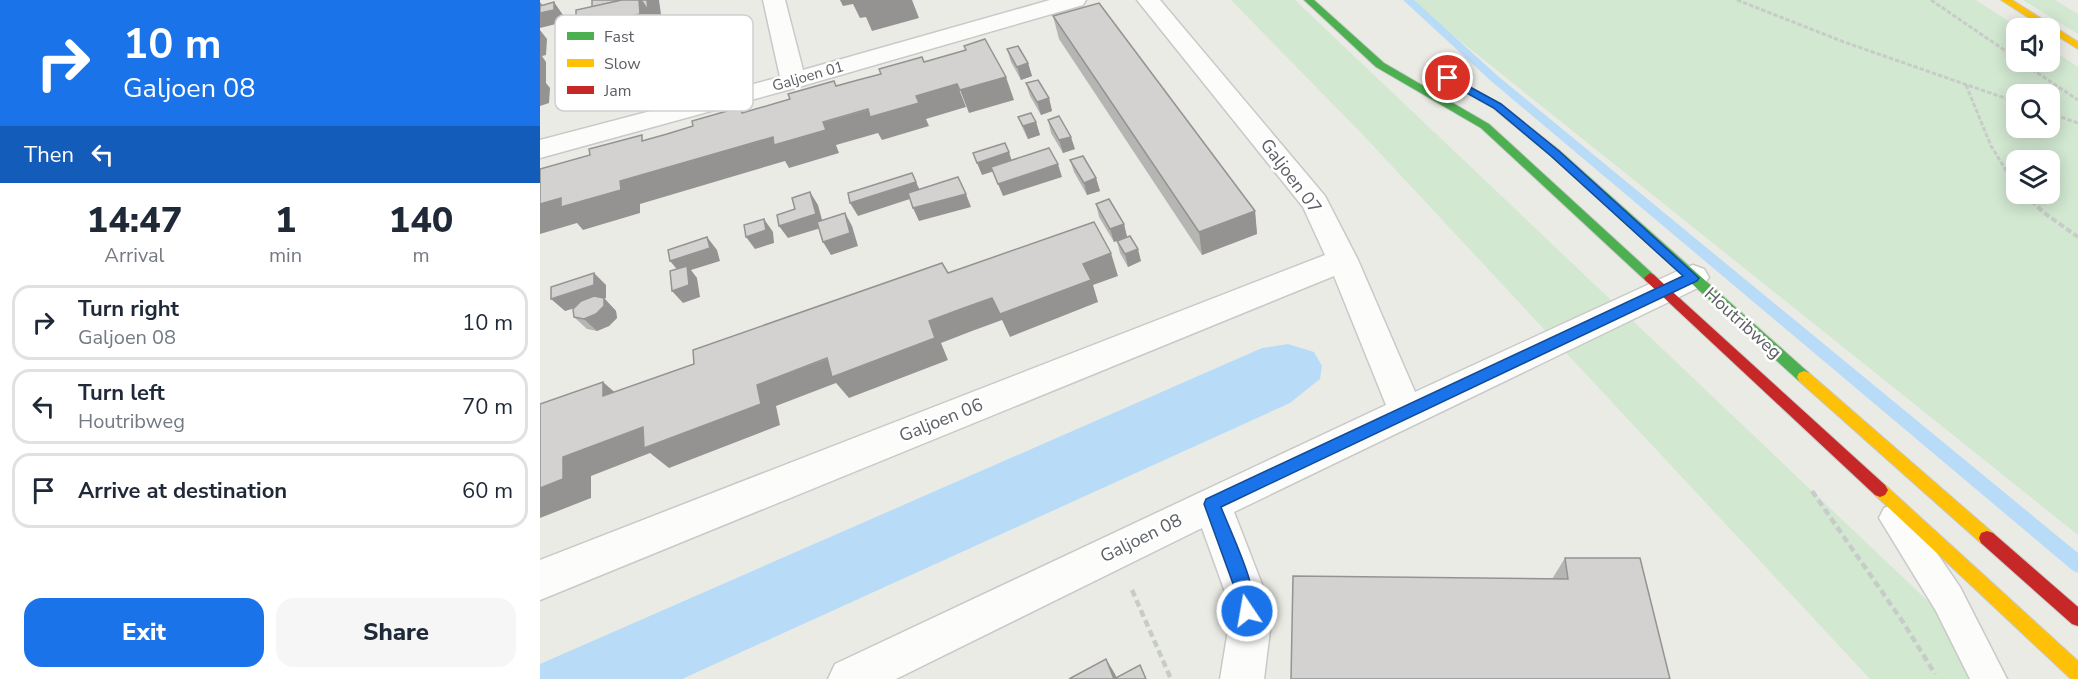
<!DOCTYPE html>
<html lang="en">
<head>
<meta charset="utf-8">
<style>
	:root { --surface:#fff; --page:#f6f6f7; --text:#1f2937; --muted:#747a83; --line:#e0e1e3; --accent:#1a73e8 }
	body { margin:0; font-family:"Nunito Sans",sans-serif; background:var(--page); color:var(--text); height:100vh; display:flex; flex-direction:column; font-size:22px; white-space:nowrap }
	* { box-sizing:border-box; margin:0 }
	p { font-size:20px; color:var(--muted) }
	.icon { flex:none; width:33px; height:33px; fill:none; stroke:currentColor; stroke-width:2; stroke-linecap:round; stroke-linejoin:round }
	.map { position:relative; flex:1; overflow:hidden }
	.drawer { display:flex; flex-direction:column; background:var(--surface); width:540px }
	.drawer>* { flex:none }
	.hud { background:#1a73e8; color:#fff; overflow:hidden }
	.buttons { position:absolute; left:1466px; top:18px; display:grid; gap:12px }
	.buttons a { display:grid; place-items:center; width:54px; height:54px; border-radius:12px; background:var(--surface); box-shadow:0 3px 15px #0003; font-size:30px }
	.pin { position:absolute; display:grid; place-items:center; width:51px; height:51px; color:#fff; margin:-26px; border:3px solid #fff; border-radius:50%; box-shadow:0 2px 6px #0007 }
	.me { position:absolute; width:66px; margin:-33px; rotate:348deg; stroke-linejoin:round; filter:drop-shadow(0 0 4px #0008) }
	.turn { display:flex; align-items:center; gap:21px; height:126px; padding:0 24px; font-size:27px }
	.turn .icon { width:78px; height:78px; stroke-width:2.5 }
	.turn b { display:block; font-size:42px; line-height:51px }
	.then { display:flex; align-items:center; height:57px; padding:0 24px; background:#0003; gap:12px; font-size:22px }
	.eta { display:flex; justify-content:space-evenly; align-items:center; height:102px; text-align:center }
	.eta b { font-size:36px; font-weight:800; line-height:42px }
	.action { display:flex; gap:12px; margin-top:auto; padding:12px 24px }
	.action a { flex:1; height:69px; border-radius:18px; background:var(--accent); color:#fff; font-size:24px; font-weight:800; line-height:69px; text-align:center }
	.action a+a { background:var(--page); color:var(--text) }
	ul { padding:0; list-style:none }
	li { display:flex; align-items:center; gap:18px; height:75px; margin:0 12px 9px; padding:0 12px; border:3px solid var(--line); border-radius:18px }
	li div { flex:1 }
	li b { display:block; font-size:22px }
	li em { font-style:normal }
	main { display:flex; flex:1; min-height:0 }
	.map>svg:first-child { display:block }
	.green { fill:#d2e8d1; fill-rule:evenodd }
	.water { fill:#b8dbf8 }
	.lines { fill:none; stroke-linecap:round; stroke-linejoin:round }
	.stream { fill:#b8dbf8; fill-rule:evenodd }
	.lane-casing { stroke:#c8c9c8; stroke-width:3 }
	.street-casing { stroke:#c8c9c8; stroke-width:3 }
	.fast-casing { stroke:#c9c9c9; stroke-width:2 }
	.slow-casing { stroke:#c9c9c9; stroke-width:2 }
	.jam-casing { stroke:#c9c9c9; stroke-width:2 }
	.path-far2 { stroke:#c7ccc9; stroke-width:3; stroke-dasharray:4.5 2; stroke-linecap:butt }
	.path-far1 { stroke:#c7ccc9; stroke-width:4; stroke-dasharray:6 3; stroke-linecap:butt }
	.path { stroke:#c7ccc9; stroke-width:4.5; stroke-dasharray:7 4; stroke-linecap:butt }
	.lane { fill:#fcfcfb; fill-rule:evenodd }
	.street { fill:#fcfcfb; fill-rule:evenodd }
	.fast { fill:#4caf50; fill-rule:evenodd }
	.slow { fill:#ffc107; fill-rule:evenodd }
	.jam { fill:#c62828; fill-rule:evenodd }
	.wall { fill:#b5b5b3 }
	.shaded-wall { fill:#949392 }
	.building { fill:#d3d2d0; stroke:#949392; stroke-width:1.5 }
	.route { fill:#1a73e8; stroke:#114b97; stroke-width:1.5 }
	.labels { text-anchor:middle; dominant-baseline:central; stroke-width:5; stroke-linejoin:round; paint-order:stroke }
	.far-street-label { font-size:15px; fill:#5b5f64; stroke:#fff }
	.street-label { font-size:18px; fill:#5b5f64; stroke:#fff }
	.key { fill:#fff; stroke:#cecfd0; stroke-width:1.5 }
	.key-label { font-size:16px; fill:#5b5f64 }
</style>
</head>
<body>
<main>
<section class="drawer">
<div class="hud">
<div class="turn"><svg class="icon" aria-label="right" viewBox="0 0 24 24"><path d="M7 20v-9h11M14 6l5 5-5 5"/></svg><div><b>10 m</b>Galjoen 08</div></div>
<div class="then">Then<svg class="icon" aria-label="left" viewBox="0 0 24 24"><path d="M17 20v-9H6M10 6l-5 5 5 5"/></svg></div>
</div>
<div class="eta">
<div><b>14:47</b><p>Arrival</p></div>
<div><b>1</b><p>min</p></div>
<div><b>140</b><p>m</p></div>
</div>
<ul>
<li><svg class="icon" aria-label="right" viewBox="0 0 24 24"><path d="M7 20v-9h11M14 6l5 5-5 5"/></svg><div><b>Turn right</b><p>Galjoen 08</p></div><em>10 m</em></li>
<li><svg class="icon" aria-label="left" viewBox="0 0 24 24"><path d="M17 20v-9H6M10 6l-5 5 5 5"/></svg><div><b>Turn left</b><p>Houtribweg</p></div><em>70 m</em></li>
<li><svg class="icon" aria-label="arrive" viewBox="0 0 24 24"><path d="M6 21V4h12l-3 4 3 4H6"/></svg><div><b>Arrive at destination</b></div><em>60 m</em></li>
</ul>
<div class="action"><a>Exit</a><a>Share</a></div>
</section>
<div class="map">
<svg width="1538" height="679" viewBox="0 0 1538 679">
	<rect width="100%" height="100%" fill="#ebebe6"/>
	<g class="green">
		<path d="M691,0H755L1470,679H1330L824,136Z"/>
		<path d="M869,0H1436L1479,28H1476V62H1509V48L1538,67V535ZM1509,94V128H1476V94ZM1509,160V194H1476V160Z"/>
		<path d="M1483,0H1515L1538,14V34Z"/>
	</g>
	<path class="water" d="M748,344L774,352L782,366L780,379L750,403L142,679H0V664L722,348Z"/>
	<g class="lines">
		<path class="stream" d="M863,0H874L959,77L1538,553V573L1532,570L951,81Z"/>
		<g class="lane-casing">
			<path id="lane" d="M1355,504L1366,508L1420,587L1467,679H1430L1396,611L1339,518L1344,508Z"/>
		</g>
		<g class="street-casing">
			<g id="street">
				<path d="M223,0H245L263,70L510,0H546L543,5L262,86L0,158V140L240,77Z"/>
				<path d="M597,0H620L785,196L818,260L875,392L1142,269L1153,265L1164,269L1169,277L1164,285L694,512L725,592L730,630L724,679H680L688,630L685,592L662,528L356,679H288L295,664L846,405L794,276L0,600V560L785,255L763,207Z"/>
			</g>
		</g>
		<g class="fast-casing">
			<g id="fast">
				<path d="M764,0H774L844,63L949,124L1114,275L1116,278L1114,281H1106L941,128L836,67Z"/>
				<path d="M891,66L961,104L1019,150L1269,373L1271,377L1269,381H1259L1011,156L953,108L887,71L886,69Z"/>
			</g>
		</g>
		<g class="slow-casing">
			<g id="slow">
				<path d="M1461,0H1472L1538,42V49Z"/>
				<path d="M1264,371L1269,373L1453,533L1455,538L1453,543L1447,545L1441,543L1259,381L1257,377L1259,373Z"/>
				<path d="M1340,483L1345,485L1538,661V679H1531L1335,495L1332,490L1335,485Z"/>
			</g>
		</g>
		<g class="jam-casing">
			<g id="jam">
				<path d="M1110,273L1114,275L1345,485L1348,490L1345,495L1340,497L1335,495L1106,281L1104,278Z"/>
				<path d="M1447,531L1453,533L1538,607V626L1532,624L1441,543L1439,538L1441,533Z"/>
			</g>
		</g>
		<g class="path-far2">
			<path d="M1197,0L1304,42L1476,102"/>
			<path d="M1391,0L1476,58"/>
			<path d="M1481,62L1538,100"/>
			<path d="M1426,85L1451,146L1472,180"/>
			<path d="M1509,113L1538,123"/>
		</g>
		<g class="path-far1">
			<path d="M1471,178L1476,184"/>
			<path d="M1485,194L1503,212L1538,237"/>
		</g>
		<g class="path">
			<path d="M1272,491L1363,622L1395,674"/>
			<path d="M592,590L631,679"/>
		</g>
		<use href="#lane" class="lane"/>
		<use href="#street" class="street"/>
		<use href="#fast" class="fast"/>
		<use href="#slow" class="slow"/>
		<use href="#jam" class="jam"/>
	</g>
	<g class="wall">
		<path d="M513,16L715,211L717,234L662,255L519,39Z"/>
		<path d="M467,49L488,63L492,76L481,80L471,62Z"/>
		<path d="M486,83L509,98L512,111L501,115L490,96Z"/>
		<path d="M478,117L496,122L500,135L488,139L483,129Z"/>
		<path d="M508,120L535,149L523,153L511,133Z"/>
		<path d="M530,160L556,178L560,191L547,195L534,172Z"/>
		<path d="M556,204L584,224L587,237L574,242L559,217Z"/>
		<path d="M577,241L601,261L588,267L580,253Z"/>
		<path d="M66,285V298H64L76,311L77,318L69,326L57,331L47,329L34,317V308L25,311Z"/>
		<path d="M1025,558L1130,679L1012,579Z"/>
	</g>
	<g class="shaded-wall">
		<path d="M99,0H119L126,51L112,54L115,71L108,73L110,89L53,104L23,66L53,24Z"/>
		<path d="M300,0H372L379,18L332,31L326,17L320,18L313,4L303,6Z"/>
		<path d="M0,2L7,11L14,2L23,15L24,22L0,28Z"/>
		<path d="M0,30L7,39L6,55L2,56L6,62V83L10,88L9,103L0,106Z"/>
		<path d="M488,63L492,76L481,80L477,67Z"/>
		<path d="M466,77L474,100L429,113L420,90Z"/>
		<path d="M417,84L426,107L386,119L389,126L342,140L338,133L296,145L299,153L249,168L245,161L100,204V213L43,230L37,223L0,234V204Z"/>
		<path d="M509,98L512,111L501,115L497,102Z"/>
		<path d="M496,122L500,135L488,139L483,126Z"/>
		<path d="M531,137L535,149L523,153L519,140Z"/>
		<path d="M469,152L473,165L442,175L437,163Z"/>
		<path d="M518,164L522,177L463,196L458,184Z"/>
		<path d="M372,173L382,195L318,216L310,203Z"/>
		<path d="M556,178L560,191L547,195L544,183Z"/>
		<path d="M270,192L278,205L284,227L248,238L239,226L276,214Z"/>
		<path d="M426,194L431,207L379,221L373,208Z"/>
		<path d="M715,211L717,234L662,255L659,232Z"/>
		<path d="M305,213L312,226L318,246L291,255L283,242Z"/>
		<path d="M224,219L233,232L234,243L215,249L206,237Z"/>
		<path d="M584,224L587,237L574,242L570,229Z"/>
		<path d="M167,237L177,250L180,261L151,270L157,278L160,297L143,303L132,291L141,274L130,261Z"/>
		<path d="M598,249L601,261L588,267L585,254Z"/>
		<path d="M571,253L578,276L553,285L558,302L470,337L462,320L432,331L401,343L408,360L309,398L296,383L236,406L240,425L129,468L110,453L51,476V498L0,518V488L23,457Z"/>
		<path d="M54,273L66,285V298L25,311L11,299Z"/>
		<path d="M64,298L76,311L77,318L69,326L57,331L44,319Z"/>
		<path d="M63,382L87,403L63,396Z"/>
		<path d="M566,659L575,674L577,679H574Z"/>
	</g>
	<g class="building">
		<path d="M52,0H82L52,7Z"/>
		<path d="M82,0H99L100,14L86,17L89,34L81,36L83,52L23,66V39L36,36V10Z"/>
		<path d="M101,0H107L108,10Z"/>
		<path d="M14,2V10L0,13V6Z"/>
		<path d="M559,3L715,211L659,232L513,16Z"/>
		<path d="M445,39L466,77L420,90L417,84L376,96L379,103L330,117L328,109L283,122L286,130L234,145L233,137L80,181L81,190L21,207V198L0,204V169L50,155L49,149L102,135V141L127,134L153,126L152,121L201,107L202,113L250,99L248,94L294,81L296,86L318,80L341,74L339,69L382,57L384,62L426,50L424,46Z"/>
		<path d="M478,46L488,63L477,67L467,49Z"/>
		<path d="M498,80L509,98L497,102L486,83Z"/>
		<path d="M491,113L496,122L483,126L478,117Z"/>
		<path d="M519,116L531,137L519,140L508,120Z"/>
		<path d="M465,143L469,152L437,163L433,153Z"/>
		<path d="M509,148L518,164L458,184L451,167Z"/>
		<path d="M543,156L556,178L544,183L530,160Z"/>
		<path d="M372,173L376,182L310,203L308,193Z"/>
		<path d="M418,177L426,194L373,208L368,193Z"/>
		<path d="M270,192L276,214L239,226L237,215L255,209L252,198Z"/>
		<path d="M569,199L584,224L570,229L556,204Z"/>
		<path d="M305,213L310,233L283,242L277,222Z"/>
		<path d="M224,219L226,230L206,237L204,225Z"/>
		<path d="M554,222L571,253L543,264L551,280L460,314L452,298L421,309L389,321L395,338L292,377L287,358L217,385L221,404L104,448L103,427L23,457V479L0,488V404L63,382V396L154,364L153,350L402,263L408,273Z"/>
		<path d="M590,236L598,249L585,254L577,241Z"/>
		<path d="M167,237L170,248L130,261L128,250Z"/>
		<path d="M147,266L149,285L132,291L130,271Z"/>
		<path d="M54,273V285L11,299V287Z"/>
		<path d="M54,296L64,298V306L56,314L44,319L34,317L33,309L41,301Z"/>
		<path d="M1025,558H1100L1130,679H751L753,576L1028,579Z"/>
		<path d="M566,659L574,679L600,665L606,679H529Z"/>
	</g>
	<path class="route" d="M908,75L961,104L1019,151L1159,278L1157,281L681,507C690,531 722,595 713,617L707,620L701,617L696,592L664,504L666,499L1143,276L1011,156L954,108L905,81L903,78Z"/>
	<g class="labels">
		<g class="far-street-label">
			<text transform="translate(268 76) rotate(-16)">Galjoen 01</text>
		</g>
		<g class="street-label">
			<text transform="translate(751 176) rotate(53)">Galjoen 07</text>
			<text transform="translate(1203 323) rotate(42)">Houtribweg</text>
			<text transform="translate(401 420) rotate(-22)">Galjoen 06</text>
			<text transform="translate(601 538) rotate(-26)">Galjoen 08</text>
		</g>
	</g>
	<rect x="15" y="15" width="198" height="96" rx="9" class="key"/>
	<rect x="27" y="32" width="27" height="8" fill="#4caf50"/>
	<rect x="27" y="59" width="27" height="8" fill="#ffc107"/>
	<rect x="27" y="86" width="27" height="8" fill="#c62828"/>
	<g class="key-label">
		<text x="64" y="42">Fast</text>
		<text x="64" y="69">Slow</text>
		<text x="64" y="96">Jam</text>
	</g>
</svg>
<div class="buttons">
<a><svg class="icon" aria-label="sound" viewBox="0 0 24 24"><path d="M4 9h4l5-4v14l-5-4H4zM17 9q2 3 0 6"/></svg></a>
<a><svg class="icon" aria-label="search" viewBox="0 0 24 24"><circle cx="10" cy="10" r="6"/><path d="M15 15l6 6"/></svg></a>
<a><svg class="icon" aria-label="layers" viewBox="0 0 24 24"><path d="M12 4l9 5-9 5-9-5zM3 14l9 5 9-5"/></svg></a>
</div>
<div class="pin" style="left:908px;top:78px;background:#d93025"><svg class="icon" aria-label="arrive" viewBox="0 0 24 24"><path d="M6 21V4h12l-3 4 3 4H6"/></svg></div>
<svg class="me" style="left:707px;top:611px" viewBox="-20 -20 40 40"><circle r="17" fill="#1a73e8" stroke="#fff" stroke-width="3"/><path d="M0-11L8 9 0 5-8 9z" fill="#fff"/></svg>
</div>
</main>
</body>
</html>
